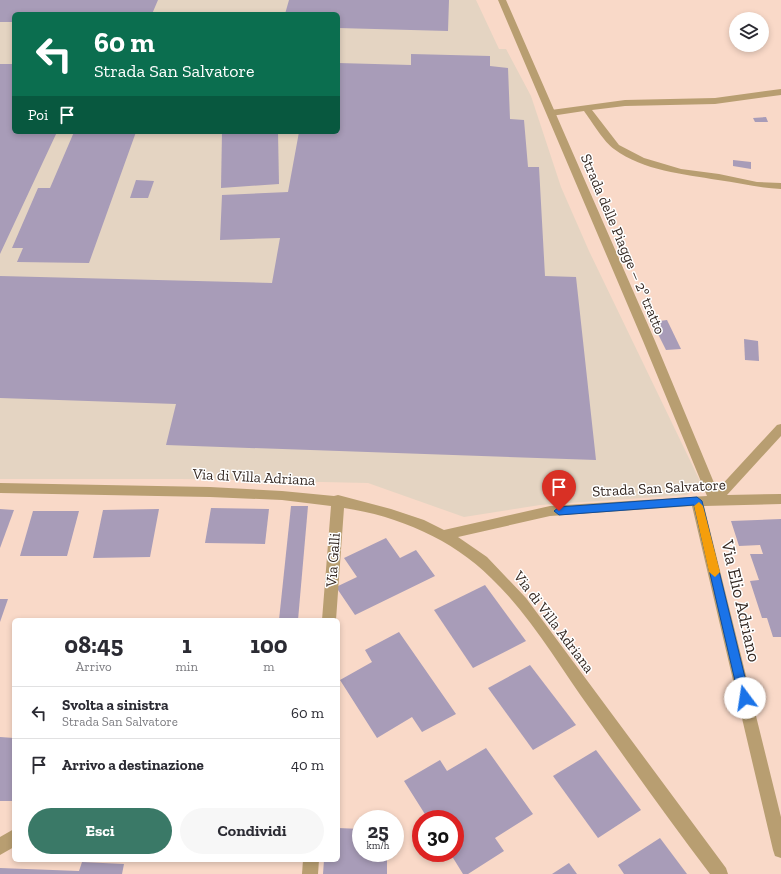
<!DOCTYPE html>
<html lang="it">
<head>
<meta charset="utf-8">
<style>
	:root { --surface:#fff; --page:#f7f7f7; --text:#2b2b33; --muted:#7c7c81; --line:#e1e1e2; --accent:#3a7967 }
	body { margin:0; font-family:"Zilla Slab",serif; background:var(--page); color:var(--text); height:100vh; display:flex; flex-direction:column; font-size:15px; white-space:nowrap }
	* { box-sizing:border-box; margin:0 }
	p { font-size:13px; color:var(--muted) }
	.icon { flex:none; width:22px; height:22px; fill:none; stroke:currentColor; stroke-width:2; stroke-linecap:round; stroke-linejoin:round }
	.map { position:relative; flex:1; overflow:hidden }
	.sheet { position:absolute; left:12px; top:618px; width:328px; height:244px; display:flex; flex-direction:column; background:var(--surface); border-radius:6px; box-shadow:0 2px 6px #0003 }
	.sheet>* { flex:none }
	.banner { position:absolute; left:12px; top:12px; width:328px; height:122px; border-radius:6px; box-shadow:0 2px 6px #0003; background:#0b6e4f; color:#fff; overflow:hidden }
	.buttons { position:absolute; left:729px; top:12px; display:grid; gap:8px }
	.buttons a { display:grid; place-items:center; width:40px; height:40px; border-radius:50%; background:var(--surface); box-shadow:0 2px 6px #0003; font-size:20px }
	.speed { position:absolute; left:352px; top:810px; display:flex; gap:8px; font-size:20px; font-weight:700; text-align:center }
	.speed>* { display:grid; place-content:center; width:52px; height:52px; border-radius:50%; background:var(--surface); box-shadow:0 2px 6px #0003; line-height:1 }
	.speed small { font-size:10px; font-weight:400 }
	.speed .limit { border:6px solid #d22; background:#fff; color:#111 }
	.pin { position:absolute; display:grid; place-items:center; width:34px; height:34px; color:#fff; margin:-41px -17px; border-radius:50% 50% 50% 0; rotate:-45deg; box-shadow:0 0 4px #0007 }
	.pin .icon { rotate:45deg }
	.me { position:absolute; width:44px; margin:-22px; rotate:346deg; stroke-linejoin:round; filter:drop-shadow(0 0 3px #0008) }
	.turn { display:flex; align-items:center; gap:14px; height:84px; padding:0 16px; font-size:18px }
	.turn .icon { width:52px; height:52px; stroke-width:2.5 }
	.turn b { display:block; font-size:28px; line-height:34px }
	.then { display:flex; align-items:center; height:38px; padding:0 16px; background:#0003; gap:8px; font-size:15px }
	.eta { display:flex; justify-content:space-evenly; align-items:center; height:68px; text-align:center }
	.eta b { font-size:24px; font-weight:700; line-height:28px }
	.button { display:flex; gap:8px; margin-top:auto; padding:8px 16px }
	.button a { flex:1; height:46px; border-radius:24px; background:var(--accent); color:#fff; font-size:16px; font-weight:700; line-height:46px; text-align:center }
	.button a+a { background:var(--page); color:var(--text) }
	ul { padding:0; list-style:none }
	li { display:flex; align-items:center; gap:12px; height:52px; padding:0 16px; border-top:1px solid var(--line) }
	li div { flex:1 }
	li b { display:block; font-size:15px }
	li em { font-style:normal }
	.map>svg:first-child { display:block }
	.industrial { fill:#e4d4c2; fill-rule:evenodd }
	.building { fill:#a89cb8 }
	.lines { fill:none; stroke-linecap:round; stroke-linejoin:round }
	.lane { fill:#b89e71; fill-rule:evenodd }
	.street { fill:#b89e71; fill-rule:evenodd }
	.route { fill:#1a73e8; stroke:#114b97 }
	.slow { fill:#f59e0b }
	.labels { text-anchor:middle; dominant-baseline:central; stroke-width:3; stroke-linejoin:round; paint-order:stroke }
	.street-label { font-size:15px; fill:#352923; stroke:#fff }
	.near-street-label { font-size:18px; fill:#352923; stroke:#fff }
</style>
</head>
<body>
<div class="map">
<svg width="781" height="874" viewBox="0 0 781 874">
	<rect width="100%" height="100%" fill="#f9d9c8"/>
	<path class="industrial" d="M0,0H476L499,49H506L531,96L561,187L589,251L700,481L687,495L540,505L464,517L368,483L181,479H0ZM14,14H338V132H14Z"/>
	<g class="building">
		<path d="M0,0H158L152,14H14V22H0Z"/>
		<path d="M289,0H449L448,31L338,28V14H285Z"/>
		<path d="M411,54L490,56V66L508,68L510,119L524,120L528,167H539L545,276L576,277L596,460L166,445L176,404L0,398V276L272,283L280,238L220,240L222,195L288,192L299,132H338V63L411,65Z"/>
		<path d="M0,64H14V132H57L0,254Z"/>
		<path d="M766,117L768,122H755L753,118Z"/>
		<path d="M74,132H136L89,263L17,262L23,248H12L38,188H50Z"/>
		<path d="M222,132H278L279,184L221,188Z"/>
		<path d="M733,160L751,162V169L733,166Z"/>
		<path d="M136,180L154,181L148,198H130Z"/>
		<path d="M667,320L681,349L666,350L652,322Z"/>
		<path d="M744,339L758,341L759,361L745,360Z"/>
		<path d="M291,506H308L298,620H279Z"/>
		<path d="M211,508L269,509L265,544L205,543Z"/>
		<path d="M0,509L14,510L0,548Z"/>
		<path d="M159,509L150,557L93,558L103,510Z"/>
		<path d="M33,511H79L67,556H20Z"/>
		<path d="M781,519V637H773L767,618H762L750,581L759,580L750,554H763L760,545L739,546L731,521Z"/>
		<path d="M386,538L400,558L416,550L435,576L355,615L336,587L357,577L344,558Z"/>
		<path d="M485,585L526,641L473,668L434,610Z"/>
		<path d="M0,599H8L0,622Z"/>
		<path d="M399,632L456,714L422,732L412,717L377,738L340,680L372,662L365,650Z"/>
		<path d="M530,665L576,725L533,750L488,688Z"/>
		<path d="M0,737L14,738V801H0Z"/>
		<path d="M486,748L533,814L495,838L504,851L468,874H463L450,853H455V819H428L404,781L440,760L447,771Z"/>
		<path d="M596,750L641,810L598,838L553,776Z"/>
		<path d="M338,828L361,829V853H387V874H323L324,860H338Z"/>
		<path d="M660,838L687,874H624L618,865Z"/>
		<path d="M82,862L124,864L122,874H0V868L79,871Z"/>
		<path d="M569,863L577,874H552Z"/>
	</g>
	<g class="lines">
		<path class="lane" d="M781,89V95L715,104L625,106L592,110L619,145L644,158L681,169L719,174L757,182L781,183V189C759,188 740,183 718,180C683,174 644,171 614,149C604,142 592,122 584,111L551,116L547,113L551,110L625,100L715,98Z"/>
		<g class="street">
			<path d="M498,0H506L655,341L717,490L777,425L781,424V436L727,495L781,494V504L704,506L781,817V858L775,856L773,850L692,506L550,516L458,537L487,557L526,598L726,868L728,874H710C669,820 630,765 591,710C559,666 531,616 491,578C452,539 398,516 344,508L336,620H322L331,506L282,500L210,497L0,493V483L210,487L282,491L334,496L338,495L391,509L424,520L444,530L550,506L707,496L643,341Z"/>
			<path d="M14,829V847L0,855V837Z"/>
			<path d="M303,860H319L318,874H302Z"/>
		</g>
	</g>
	<path class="route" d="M697,497L702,501L750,698L749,702L745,703L741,702L739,698L694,505L559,515L554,511L559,507Z"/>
	<path class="slow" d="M699,502L703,506L720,572L715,577L709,572L694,506Z"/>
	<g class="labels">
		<g class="street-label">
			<text transform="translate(623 244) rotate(67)">Strada delle Piagge – 2º tratto</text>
			<text transform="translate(254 477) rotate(3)">Via di Villa Adriana</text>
			<text transform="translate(659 488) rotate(-3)">Strada San Salvatore</text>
			<text transform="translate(333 560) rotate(-86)">Via Galli</text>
			<text transform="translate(554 622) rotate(53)">Via di Villa Adriana</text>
		</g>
		<g class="near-street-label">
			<text transform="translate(741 601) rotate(77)">Via Elio Adriano</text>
		</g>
	</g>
</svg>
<div class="buttons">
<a><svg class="icon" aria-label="layers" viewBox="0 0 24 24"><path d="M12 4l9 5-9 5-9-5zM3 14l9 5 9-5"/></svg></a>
</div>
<div class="speed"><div>25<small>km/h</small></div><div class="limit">30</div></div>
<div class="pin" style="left:559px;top:511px;background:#d93025"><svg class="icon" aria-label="arrive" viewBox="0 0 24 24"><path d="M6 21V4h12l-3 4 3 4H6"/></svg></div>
<svg class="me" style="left:745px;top:698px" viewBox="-20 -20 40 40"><circle r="19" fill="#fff"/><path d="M0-13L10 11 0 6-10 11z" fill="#1a73e8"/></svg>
<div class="banner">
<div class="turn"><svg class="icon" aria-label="left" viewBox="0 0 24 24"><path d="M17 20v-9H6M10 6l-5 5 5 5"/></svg><div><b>60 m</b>Strada San Salvatore</div></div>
<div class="then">Poi<svg class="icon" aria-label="arrive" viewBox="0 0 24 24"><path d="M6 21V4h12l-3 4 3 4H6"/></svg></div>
</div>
<section class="sheet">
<div class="eta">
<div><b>08:45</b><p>Arrivo</p></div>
<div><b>1</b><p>min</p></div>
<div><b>100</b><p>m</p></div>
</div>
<ul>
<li><svg class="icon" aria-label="left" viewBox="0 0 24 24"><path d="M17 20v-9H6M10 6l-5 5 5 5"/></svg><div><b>Svolta a sinistra</b><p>Strada San Salvatore</p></div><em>60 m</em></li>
<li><svg class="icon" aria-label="arrive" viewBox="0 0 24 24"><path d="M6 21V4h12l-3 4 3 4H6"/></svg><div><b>Arrivo a destinazione</b></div><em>40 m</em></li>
</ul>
<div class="button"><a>Esci</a><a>Condividi</a></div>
</section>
</div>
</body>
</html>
